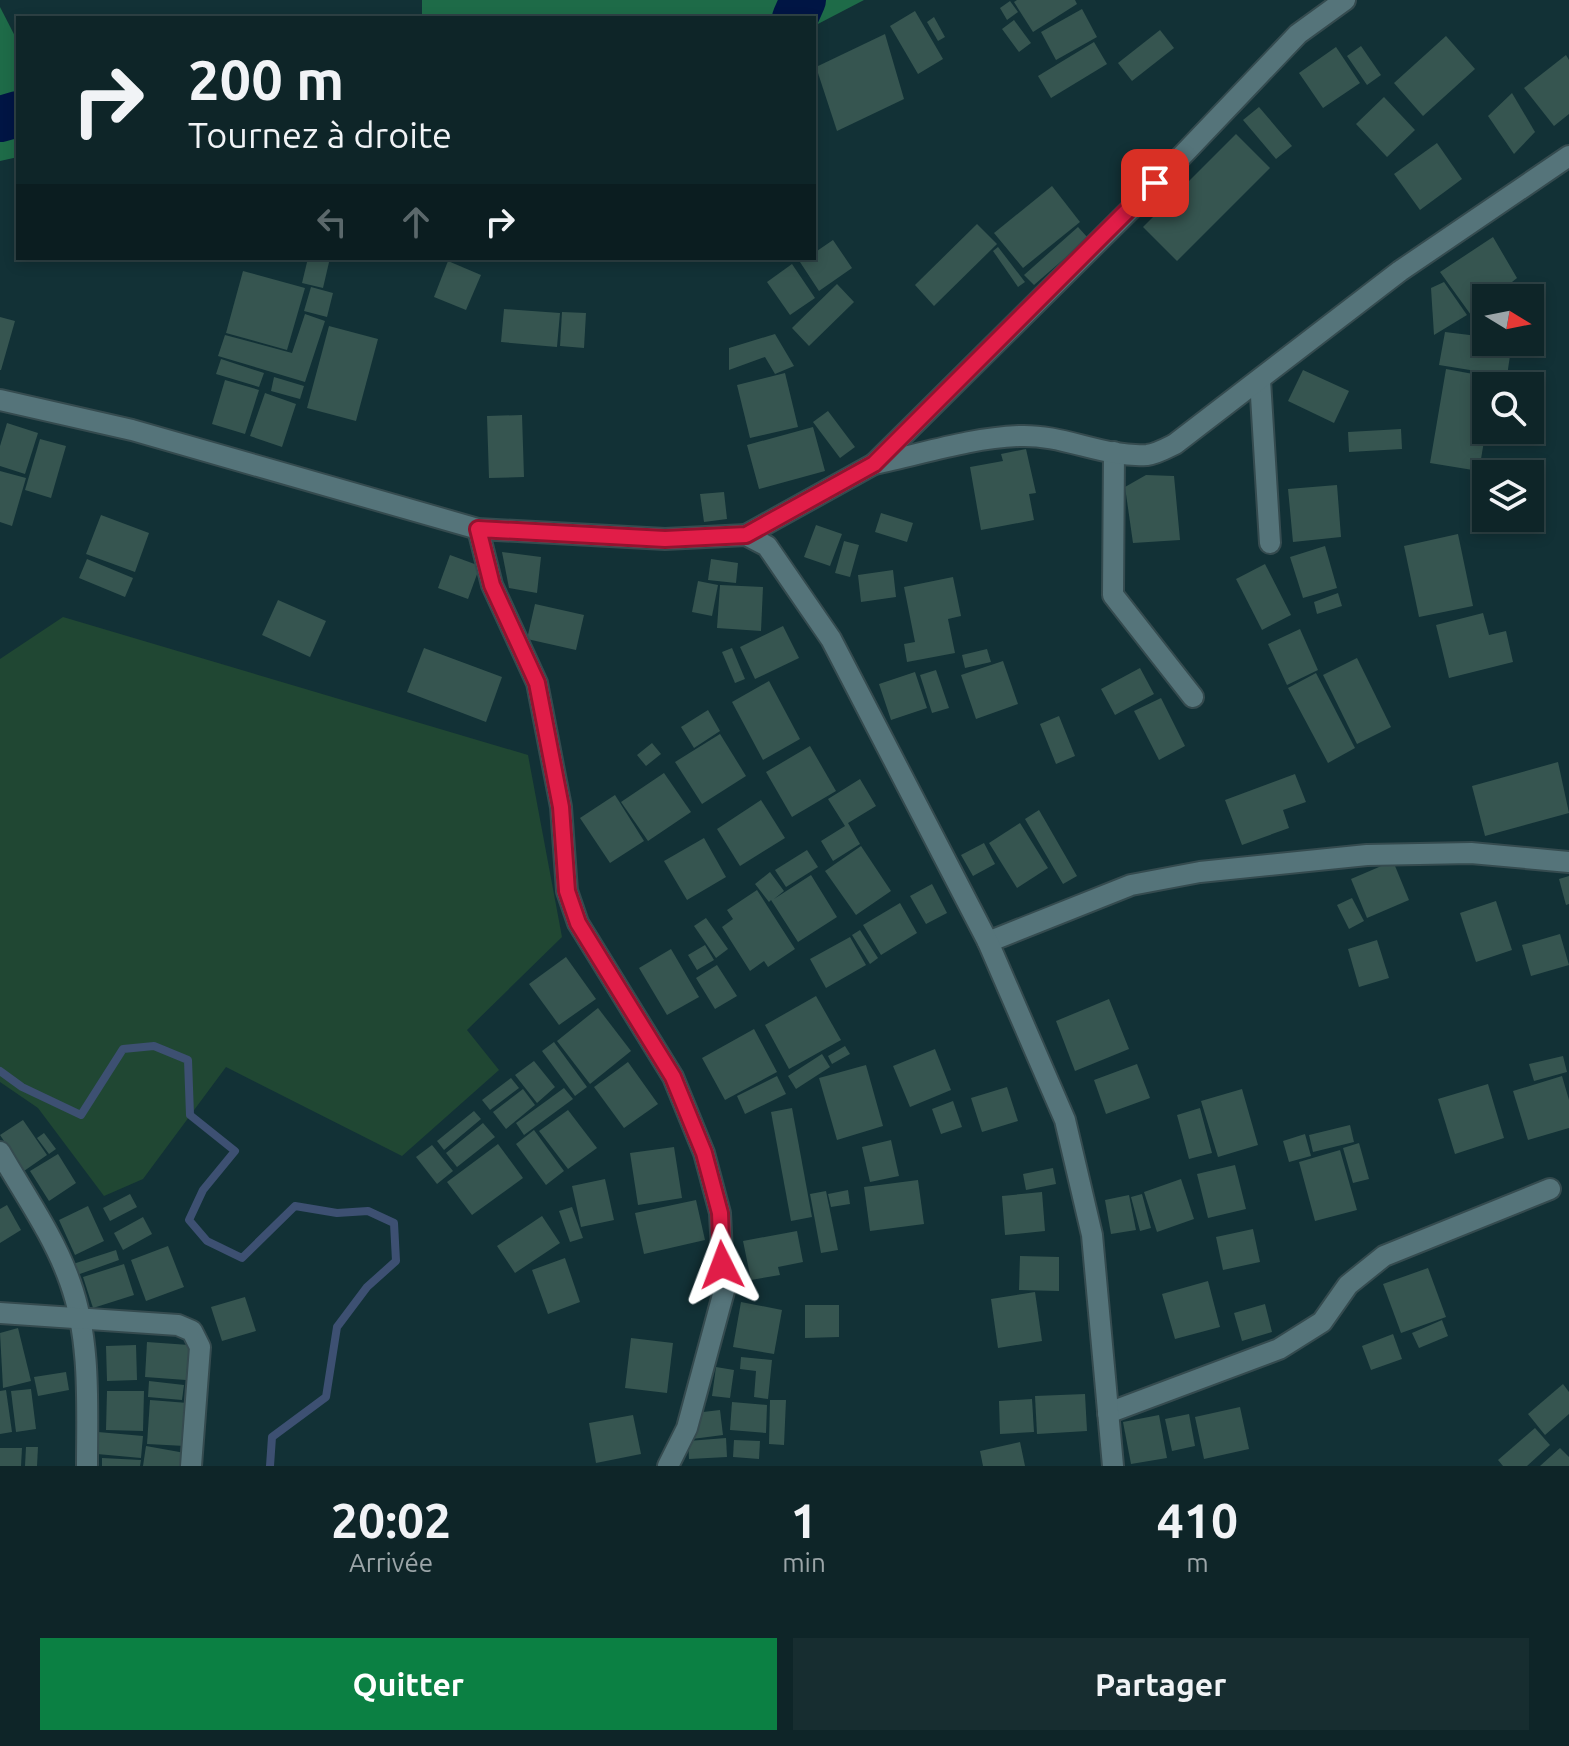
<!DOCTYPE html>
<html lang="fr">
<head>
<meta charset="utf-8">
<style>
	:root { --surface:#0e2528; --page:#172d30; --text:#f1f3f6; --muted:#9ba5a8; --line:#2e4245; --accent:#0b8043 }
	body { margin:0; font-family:Ubuntu,sans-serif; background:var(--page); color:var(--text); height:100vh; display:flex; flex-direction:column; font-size:30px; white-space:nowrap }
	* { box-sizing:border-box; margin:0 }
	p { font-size:26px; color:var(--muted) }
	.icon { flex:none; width:44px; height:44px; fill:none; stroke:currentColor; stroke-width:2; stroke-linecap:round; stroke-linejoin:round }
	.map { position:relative; height:1466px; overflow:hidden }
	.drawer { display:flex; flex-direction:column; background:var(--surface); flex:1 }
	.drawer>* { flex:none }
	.banner { position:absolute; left:16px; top:16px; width:800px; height:244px; border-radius:0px; box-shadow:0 4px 12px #0003,0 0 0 2px var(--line); background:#0e2528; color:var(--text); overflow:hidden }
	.needle { width:52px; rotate:100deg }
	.buttons { position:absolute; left:1472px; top:284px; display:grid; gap:16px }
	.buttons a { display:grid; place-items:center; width:72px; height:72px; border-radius:0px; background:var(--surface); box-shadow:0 4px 12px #0003,0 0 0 2px var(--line); font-size:40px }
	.pin { position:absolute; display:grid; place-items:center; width:68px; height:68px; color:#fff; margin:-34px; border-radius:16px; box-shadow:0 4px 12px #0006 }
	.me { position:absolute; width:88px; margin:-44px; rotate:357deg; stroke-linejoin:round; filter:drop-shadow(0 0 6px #0008) }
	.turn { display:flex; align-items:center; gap:28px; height:168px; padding:0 40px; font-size:36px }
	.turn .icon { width:104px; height:104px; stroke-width:2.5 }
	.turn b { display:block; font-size:56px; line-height:68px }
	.lanes { display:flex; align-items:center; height:76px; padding:0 40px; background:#0003; justify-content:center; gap:40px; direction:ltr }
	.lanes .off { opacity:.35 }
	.eta { display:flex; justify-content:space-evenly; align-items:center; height:136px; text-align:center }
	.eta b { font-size:48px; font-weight:700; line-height:56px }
	.cta { display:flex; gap:16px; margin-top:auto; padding:16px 40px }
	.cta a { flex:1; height:92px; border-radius:0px; background:var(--accent); color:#fff; font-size:32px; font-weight:700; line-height:92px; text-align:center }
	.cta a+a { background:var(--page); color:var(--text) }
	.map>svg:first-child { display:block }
	.green { fill:#204733 }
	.forest { fill:#1e6b48 }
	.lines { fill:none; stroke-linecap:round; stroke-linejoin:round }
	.stream { stroke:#3d5072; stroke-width:8 }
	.river { stroke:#001544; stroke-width:46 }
	.building { fill:#365550 }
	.street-casing { stroke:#354b4f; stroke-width:24 }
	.secondary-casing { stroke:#354b4f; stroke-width:24 }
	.street { stroke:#55747a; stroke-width:20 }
	.secondary { stroke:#55747a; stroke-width:20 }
	.route-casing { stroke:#92132f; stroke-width:20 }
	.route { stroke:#e11d48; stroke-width:14 }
</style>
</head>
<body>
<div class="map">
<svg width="1569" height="1466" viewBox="0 0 1569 1466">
	<rect width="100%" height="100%" fill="#123136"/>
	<path class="green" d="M63,617L528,755L562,937L467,1030L499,1070L402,1156L226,1067L143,1179L104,1196L38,1108L0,1082V659Z"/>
	<g class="forest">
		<path d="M422,0H864L814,26V18H422Z"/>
		<path d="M0,7L18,42V157L0,161Z"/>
	</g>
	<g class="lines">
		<path class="stream" d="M0,1071L22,1087L81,1115L123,1049L154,1046L188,1060L190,1115L235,1151L203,1190L189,1220L207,1241L242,1258L295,1206L337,1213L368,1211L394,1223L396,1261L367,1287L337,1327L326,1397L272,1437L270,1466"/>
		<g class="river">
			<path d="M795,18L803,0"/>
			<path d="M0,119L18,114"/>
		</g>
	</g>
	<g class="building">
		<path d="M1017,0H1075L1077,4L1033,32L1014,2Z"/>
		<path d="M1010,1L1018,12L1007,20L1000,8Z"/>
		<path d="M1082,9L1097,37L1056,60L1041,32Z"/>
		<path d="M915,11L943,59L918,74L890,26Z"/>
		<path d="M934,17L945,37L938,41L927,22Z"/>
		<path d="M1014,20L1031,43L1019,52L1002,29Z"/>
		<path d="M1160,30L1174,48L1132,81L1118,63Z"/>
		<path d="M885,34L904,99L837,131L816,67Z"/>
		<path d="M1446,36L1475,69L1423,116L1394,83Z"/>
		<path d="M1094,42L1107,64L1051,98L1038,76Z"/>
		<path d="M1361,46L1381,75L1367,85L1347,56Z"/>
		<path d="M1336,47L1360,83L1323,108L1299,73Z"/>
		<path d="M1566,55L1569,60V114L1554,126L1524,88Z"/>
		<path d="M1512,93L1535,132L1514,154L1488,116Z"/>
		<path d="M1384,97L1415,130L1387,157L1356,124Z"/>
		<path d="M1259,107L1292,146L1276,159L1243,120Z"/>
		<path d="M1236,134L1270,168L1177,261L1143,227Z"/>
		<path d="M1437,143L1462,179L1420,210L1394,174Z"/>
		<path d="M1052,186L1080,222L1023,268L994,233Z"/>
		<path d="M977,224L997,244L934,306L915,285Z"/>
		<path d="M1078,227L1088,238L1034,285L1024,275Z"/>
		<path d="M1493,237L1517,278L1492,298H1486V303L1471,315L1440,272Z"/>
		<path d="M833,240L852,268L819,291L800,262L814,258V253Z"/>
		<path d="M998,247L1025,282L1018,287L993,251Z"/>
		<path d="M308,258H330L323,288L302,283Z"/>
		<path d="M448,261L481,275L466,310L434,297Z"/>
		<path d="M792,264L815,298L790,315L767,282Z"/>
		<path d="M243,271L305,288L287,350L226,333Z"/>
		<path d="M1444,282L1467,315L1434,335L1431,288Z"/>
		<path d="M837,284L854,302L809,346L792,328Z"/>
		<path d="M311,287L333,293L327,317L304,311Z"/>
		<path d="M504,309L560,313L557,347L501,342Z"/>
		<path d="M562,312L586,313L584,348L560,346Z"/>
		<path d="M305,314L325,321L305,382L218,356L225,335L292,353Z"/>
		<path d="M0,317L15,321L1,370H0Z"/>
		<path d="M329,326L378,339L356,421L307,408Z"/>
		<path d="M1445,332L1486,337V342H1512L1507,376L1439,365Z"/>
		<path d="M775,334L794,366L775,374L765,357L729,370V348Z"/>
		<path d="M221,359L264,373L259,387L216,374Z"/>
		<path d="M1446,369L1495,378L1494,386H1486V429L1479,471L1430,463Z"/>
		<path d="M1303,370L1349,391L1334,423L1288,401Z"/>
		<path d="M785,373L798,427L750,438L737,385Z"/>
		<path d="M274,377L304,386L300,399L271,391Z"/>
		<path d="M225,380L259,390L245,434L212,424Z"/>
		<path d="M265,393L296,404L282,447L250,436Z"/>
		<path d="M828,411L855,447L840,458L813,422Z"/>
		<path d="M522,415L524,477L489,478L487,416Z"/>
		<path d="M7,423L38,433L25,474L0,466V446Z"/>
		<path d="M813,427L825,471L759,489L747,445Z"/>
		<path d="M1401,429L1402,449L1349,452L1348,432Z"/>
		<path d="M40,439L66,446L51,498L25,490Z"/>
		<path d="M1026,449L1036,493L1029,494L1034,520L981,530L970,467L1003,461L1001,454Z"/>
		<path d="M1492,459L1508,461L1506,474H1489Z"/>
		<path d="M0,471L26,478L12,526L0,522Z"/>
		<path d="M1146,475L1174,476L1180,540L1133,543L1125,487Z"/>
		<path d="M1337,485L1341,537L1293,542L1288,489Z"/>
		<path d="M724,492L727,519L704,522L700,494Z"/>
		<path d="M881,513L913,523L907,542L875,532Z"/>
		<path d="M101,515L149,533L135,572L86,554Z"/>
		<path d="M816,525L842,534L830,566L804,557Z"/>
		<path d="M1458,534L1473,606L1419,617L1404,546Z"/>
		<path d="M844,541L859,545L850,577L835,573Z"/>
		<path d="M1325,546L1337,588L1303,598L1290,557Z"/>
		<path d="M502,552L541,557L537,593L509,588Z"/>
		<path d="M450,555L480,566L468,599L438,588Z"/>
		<path d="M87,559L133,578L125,597L79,578Z"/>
		<path d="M711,559L738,563L736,583L708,580Z"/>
		<path d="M1265,564L1291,615L1262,630L1236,579Z"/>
		<path d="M893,570L896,597L861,602L858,575Z"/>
		<path d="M953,577L961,616L948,619L955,653L907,662L904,644L915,642L904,587Z"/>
		<path d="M698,581L718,585L712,616L692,612Z"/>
		<path d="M720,585L763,587L761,631L717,628Z"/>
		<path d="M1338,593L1342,606L1317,614L1314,602Z"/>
		<path d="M278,600L326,621L310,657L262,635Z"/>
		<path d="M535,604L584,615L576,650L527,639Z"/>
		<path d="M1483,613L1489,635L1506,631L1513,662L1449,678L1436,625Z"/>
		<path d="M783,626L799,658L755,679L740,647Z"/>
		<path d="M1300,629L1318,670L1287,685L1268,644Z"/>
		<path d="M424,648L502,677L486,722L407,692Z"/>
		<path d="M732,648L745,679L735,683L722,652Z"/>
		<path d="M987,649L991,662L965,668L962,655Z"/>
		<path d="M1357,658L1391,727L1357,744L1323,675Z"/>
		<path d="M1003,661L1018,704L976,719L961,675Z"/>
		<path d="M1140,668L1154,694L1115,715L1101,689Z"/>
		<path d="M936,670L949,708L932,713L920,675Z"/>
		<path d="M915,672L927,708L891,720L879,684Z"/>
		<path d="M1316,673L1355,748L1328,763L1288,688Z"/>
		<path d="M769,681L800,739L763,760L732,702Z"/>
		<path d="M1161,698L1185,746L1159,760L1134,711Z"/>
		<path d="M708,710L720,731L694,748L681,727Z"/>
		<path d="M1059,716L1075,756L1056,764L1040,724Z"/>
		<path d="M720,734L746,776L702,804L675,762Z"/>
		<path d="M652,743L661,754L646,766L637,755Z"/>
		<path d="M810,746L836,791L792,817L766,772Z"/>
		<path d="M1558,762L1569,813L1485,836L1472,786Z"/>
		<path d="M664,773L691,812L648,841L621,802Z"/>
		<path d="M1295,774L1306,802L1283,810L1289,828L1242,845L1225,800Z"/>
		<path d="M860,779L876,806L848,823L860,844L833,861L821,841L845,826L828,799Z"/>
		<path d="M615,795L644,841L610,863L580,818Z"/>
		<path d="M761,800L785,838L740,866L717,829Z"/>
		<path d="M1039,810L1077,876L1063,884L1025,819Z"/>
		<path d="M1020,823L1048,868L1017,888L989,843Z"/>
		<path d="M704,838L726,877L687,900L664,861Z"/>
		<path d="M984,843L995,864L973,876L961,855Z"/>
		<path d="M861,846L891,891L856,915L825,871Z"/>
		<path d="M807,850L818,867L786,887L775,870Z"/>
		<path d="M1393,861L1409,900L1367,918L1351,879Z"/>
		<path d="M770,872L784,891L774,899L811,875L837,917L798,942L771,900L769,902L755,884Z"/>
		<path d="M1569,876V904L1566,905L1559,879Z"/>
		<path d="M932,884L947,913L926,924L910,896Z"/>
		<path d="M757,890L795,949L768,967L764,961L750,971L722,927L733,919L727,910Z"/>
		<path d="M1352,898L1364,921L1349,929L1337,905Z"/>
		<path d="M1496,901L1512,950L1476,962L1460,913Z"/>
		<path d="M900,903L917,933L881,955L863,925Z"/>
		<path d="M706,918L728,949L716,958L694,926Z"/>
		<path d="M860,930L878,958L870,964L852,935Z"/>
		<path d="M1560,934L1569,965L1531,976L1522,945Z"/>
		<path d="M850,937L866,965L826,988L810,959Z"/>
		<path d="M1377,940L1389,978L1359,987L1348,949Z"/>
		<path d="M705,945L714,960L697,970L688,955Z"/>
		<path d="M671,949L699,997L667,1015L639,968Z"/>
		<path d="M566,957L596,999L559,1025L529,984Z"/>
		<path d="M717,965L737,996L715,1009L696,978Z"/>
		<path d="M816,996L841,1040L789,1069L765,1025Z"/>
		<path d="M1109,999L1129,1049L1075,1071L1056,1021Z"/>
		<path d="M598,1008L631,1051L590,1084L557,1041Z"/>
		<path d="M754,1029L777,1072L725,1100L702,1058Z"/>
		<path d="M554,1042L587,1087L575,1096L542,1051Z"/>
		<path d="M845,1046L850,1054L832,1064L828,1056Z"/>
		<path d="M935,1049L951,1090L910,1107L893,1066Z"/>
		<path d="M822,1054L830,1067L796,1089L788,1076Z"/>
		<path d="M1563,1056L1567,1072L1534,1081L1529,1064Z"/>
		<path d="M534,1061L555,1087L537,1103L515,1075Z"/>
		<path d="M628,1062L658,1104L624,1128L594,1087Z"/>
		<path d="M1137,1064L1150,1098L1106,1114L1094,1080Z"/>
		<path d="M866,1065L883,1126L837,1140L819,1078Z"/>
		<path d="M777,1076L786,1094L745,1114L737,1096Z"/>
		<path d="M1562,1076L1569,1100V1128L1528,1140L1513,1091Z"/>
		<path d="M511,1078L519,1088L490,1110L482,1100Z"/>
		<path d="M1488,1084L1504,1138L1455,1154L1438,1099Z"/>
		<path d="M1007,1087L1018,1121L982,1132L971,1098Z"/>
		<path d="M564,1088L573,1099L524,1135L516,1123Z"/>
		<path d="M523,1089L535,1105L506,1129L493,1112Z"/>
		<path d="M1242,1089L1258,1145L1218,1157L1201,1101Z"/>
		<path d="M953,1101L962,1127L941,1134L932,1109Z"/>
		<path d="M792,1108L812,1217L791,1221L771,1112Z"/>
		<path d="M1200,1108L1212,1153L1189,1159L1177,1115Z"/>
		<path d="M568,1110L597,1148L568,1169L539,1131Z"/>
		<path d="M474,1111L481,1119L444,1150L437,1141Z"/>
		<path d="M23,1120L47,1155L24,1171L0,1135Z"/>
		<path d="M483,1123L495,1137L457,1167L446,1153Z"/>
		<path d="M1350,1125L1354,1142L1313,1152L1309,1135Z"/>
		<path d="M534,1130L564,1171L546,1185L516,1144Z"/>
		<path d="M44,1133L56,1149L49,1154L37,1138Z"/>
		<path d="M1305,1134L1311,1156L1289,1162L1283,1141Z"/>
		<path d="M891,1140L899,1176L870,1182L862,1147Z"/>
		<path d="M1359,1143L1369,1179L1353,1183L1343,1148Z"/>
		<path d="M498,1144L523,1178L472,1215L447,1182Z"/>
		<path d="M432,1145L453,1171L437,1184L416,1157Z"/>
		<path d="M674,1147L682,1198L638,1205L630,1153Z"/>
		<path d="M1340,1150L1357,1210L1315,1221L1299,1162Z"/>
		<path d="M58,1154L76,1183L49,1201L30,1171Z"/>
		<path d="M1235,1165L1246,1209L1208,1218L1197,1174Z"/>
		<path d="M1053,1168L1056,1184L1026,1190L1023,1174Z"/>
		<path d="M605,1179L614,1220L581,1227L572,1186Z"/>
		<path d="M1181,1179L1194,1219L1157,1232L1144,1192Z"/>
		<path d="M918,1180L924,1224L870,1231L864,1187Z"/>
		<path d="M848,1190L850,1204L831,1207L828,1194Z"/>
		<path d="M826,1191L838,1250L821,1253L810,1194Z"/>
		<path d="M1042,1192L1045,1231L1005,1235L1002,1196Z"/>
		<path d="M130,1194L137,1207L110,1221L103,1208Z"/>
		<path d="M1142,1194L1151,1228L1140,1231L1131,1197Z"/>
		<path d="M1129,1195L1136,1230L1111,1234L1105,1200Z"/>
		<path d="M696,1200L705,1240L644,1254L635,1213Z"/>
		<path d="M7,1205L21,1230L0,1243V1209Z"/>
		<path d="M88,1206L104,1241L75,1255L59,1220Z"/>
		<path d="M572,1207L583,1238L570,1242L559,1211Z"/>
		<path d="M542,1216L560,1243L515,1273L497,1246Z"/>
		<path d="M143,1217L152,1234L123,1250L114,1233Z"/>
		<path d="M1253,1229L1260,1262L1223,1270L1216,1237Z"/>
		<path d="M797,1231L803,1262L778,1267L780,1275L751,1280L743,1241Z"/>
		<path d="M168,1246L184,1287L146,1301L131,1260Z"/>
		<path d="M116,1250L119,1260L77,1275L73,1264Z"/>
		<path d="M1020,1256L1059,1257V1291L1019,1290Z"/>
		<path d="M565,1258L580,1302L548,1314L532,1270Z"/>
		<path d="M124,1264L134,1295L93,1308L83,1277Z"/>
		<path d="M1428,1268L1446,1317L1401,1333L1383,1284Z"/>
		<path d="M1208,1281L1220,1327L1175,1339L1162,1294Z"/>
		<path d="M1035,1292L1042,1341L998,1348L991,1299Z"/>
		<path d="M245,1297L256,1331L222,1341L211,1307Z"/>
		<path d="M741,1302L782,1310L774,1354L733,1347Z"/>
		<path d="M1265,1304L1272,1332L1242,1341L1234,1313Z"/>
		<path d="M805,1305H839V1337L805,1338Z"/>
		<path d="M1442,1320L1448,1336L1419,1348L1412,1333Z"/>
		<path d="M18,1328L31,1381L3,1388L0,1333Z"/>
		<path d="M1393,1334L1402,1359L1371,1370L1362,1346Z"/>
		<path d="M631,1338L673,1343L667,1393L625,1388Z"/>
		<path d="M147,1342L189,1345L186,1380L145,1377Z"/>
		<path d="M136,1345L137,1380L107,1381L106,1346Z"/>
		<path d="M741,1357L772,1360L768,1399L754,1397L756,1371L740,1369Z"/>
		<path d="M716,1367L734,1370L730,1398L712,1396Z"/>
		<path d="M66,1372L69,1390L38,1396L34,1377Z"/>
		<path d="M149,1381L184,1385L182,1400L148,1397Z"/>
		<path d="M1563,1384L1569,1392V1414L1545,1435L1528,1414Z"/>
		<path d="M31,1389L36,1429L16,1432L11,1391Z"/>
		<path d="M6,1390L12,1432L0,1434V1391Z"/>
		<path d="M107,1391H144L143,1431L106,1430Z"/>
		<path d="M1085,1394L1087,1431L1037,1434L1035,1396Z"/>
		<path d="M1032,1399L1034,1432L1000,1434L999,1401Z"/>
		<path d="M150,1400L188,1403L185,1446L147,1444Z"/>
		<path d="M770,1400H786L784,1445L769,1444Z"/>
		<path d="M732,1402L767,1405L766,1433L730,1430Z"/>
		<path d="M1240,1407L1249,1449L1204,1459L1195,1417Z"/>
		<path d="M720,1410L723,1435L692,1439V1432L703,1412Z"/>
		<path d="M1189,1414L1195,1446L1172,1451L1165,1419Z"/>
		<path d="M633,1415L641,1454L596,1463L589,1423Z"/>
		<path d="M1159,1415L1167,1458L1131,1464L1123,1422Z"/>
		<path d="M1535,1428L1550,1445L1527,1466H1503L1498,1460Z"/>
		<path d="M98,1432L143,1436L141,1458L97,1454Z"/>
		<path d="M726,1438L727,1457L689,1459L688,1441Z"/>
		<path d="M734,1440L760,1441L759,1459L733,1457Z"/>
		<path d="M1020,1442L1025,1466H983L980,1451Z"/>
		<path d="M146,1446L185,1453L182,1466H143Z"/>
		<path d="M26,1447H38L37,1466H25Z"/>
		<path d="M0,1448H22L21,1466H0Z"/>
		<path d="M1560,1448L1569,1457V1466H1540Z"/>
		<path d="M102,1458L141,1460L140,1466H102Z"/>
	</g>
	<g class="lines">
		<g class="street-casing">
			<g id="street">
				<path d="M1260,380L1270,543"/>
				<path d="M1114,452L1113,595L1193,697"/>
				<path d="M874,464C922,454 970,438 1019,436C1063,434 1104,458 1147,455C1156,454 1167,448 1175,444L1400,271L1569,156"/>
				<path d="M478,529L492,585L537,683L561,807L567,891L578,923L673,1077L704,1153L720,1213L724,1291L687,1428L668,1466"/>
				<path d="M746,535L874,464L1136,204L1298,34L1345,0"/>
				<path d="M988,942L1131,885L1200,872L1367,855L1471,853L1569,862"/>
				<path d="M0,1152C24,1194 54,1236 70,1282C91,1340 87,1406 87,1466"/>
				<path d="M0,1313L178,1325L192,1331L200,1347L191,1466"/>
				<path d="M1108,1413L1279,1349L1322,1322L1348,1285L1384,1256L1550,1189"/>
			</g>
		</g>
		<g class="secondary-casing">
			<path id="secondary" d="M0,400L132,430L478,529L665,539L746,535L767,546L831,639L988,942L1065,1120L1092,1235L1113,1466"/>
		</g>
		<use href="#street" class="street"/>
		<use href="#secondary" class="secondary"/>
	</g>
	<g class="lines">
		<g class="route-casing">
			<path id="route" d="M722,1265L720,1213L704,1153L673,1077L578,923L567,891L561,807L537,683L492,585L478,529L665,539L746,535L874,464L1155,183"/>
		</g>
		<use href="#route" class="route"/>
	</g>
</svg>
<div class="buttons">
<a><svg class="needle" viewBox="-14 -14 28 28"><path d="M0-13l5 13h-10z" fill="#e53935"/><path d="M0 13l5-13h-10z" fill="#9ba5a8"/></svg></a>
<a><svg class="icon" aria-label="search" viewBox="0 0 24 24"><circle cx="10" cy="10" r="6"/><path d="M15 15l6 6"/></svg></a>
<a><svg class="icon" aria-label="layers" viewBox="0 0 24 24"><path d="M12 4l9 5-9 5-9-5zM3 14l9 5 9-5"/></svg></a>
</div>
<div class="pin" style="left:1155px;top:183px;background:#d93025"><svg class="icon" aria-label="arrive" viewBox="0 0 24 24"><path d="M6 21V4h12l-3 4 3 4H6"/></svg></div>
<svg class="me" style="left:722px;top:1265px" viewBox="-20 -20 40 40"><path d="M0-17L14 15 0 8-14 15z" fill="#e11d48" stroke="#fff" stroke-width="4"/></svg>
<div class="banner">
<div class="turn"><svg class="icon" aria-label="right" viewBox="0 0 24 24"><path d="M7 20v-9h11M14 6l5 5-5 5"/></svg><div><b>200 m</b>Tournez à droite</div></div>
<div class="lanes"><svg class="icon off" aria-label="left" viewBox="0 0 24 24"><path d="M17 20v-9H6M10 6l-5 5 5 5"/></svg><svg class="icon off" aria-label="ahead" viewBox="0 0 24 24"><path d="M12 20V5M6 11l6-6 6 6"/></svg><svg class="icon" aria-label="right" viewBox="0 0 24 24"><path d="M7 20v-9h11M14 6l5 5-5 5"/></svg></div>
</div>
</div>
<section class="drawer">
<div class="eta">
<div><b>20:02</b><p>Arrivée</p></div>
<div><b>1</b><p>min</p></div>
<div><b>410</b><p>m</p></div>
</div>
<div class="cta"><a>Quitter</a><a>Partager</a></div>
</section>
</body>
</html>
